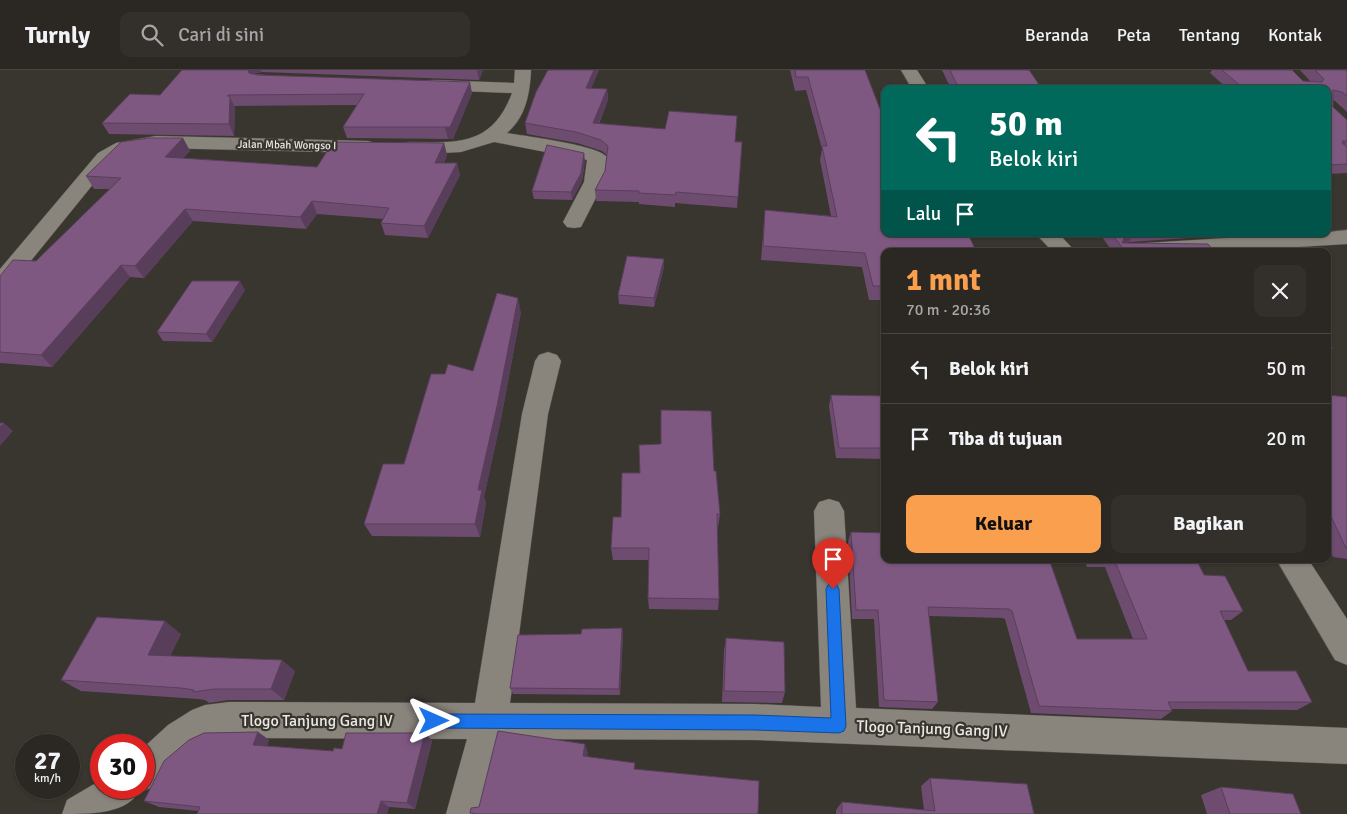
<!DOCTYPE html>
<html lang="id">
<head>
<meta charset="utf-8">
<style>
	:root { --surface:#2b2823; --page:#33302b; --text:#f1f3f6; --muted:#a6a6a6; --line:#474441; --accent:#f99f4d }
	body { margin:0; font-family:Signika,sans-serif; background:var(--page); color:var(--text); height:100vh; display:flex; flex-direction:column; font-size:19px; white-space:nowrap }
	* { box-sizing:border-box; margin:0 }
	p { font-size:16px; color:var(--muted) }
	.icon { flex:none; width:28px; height:28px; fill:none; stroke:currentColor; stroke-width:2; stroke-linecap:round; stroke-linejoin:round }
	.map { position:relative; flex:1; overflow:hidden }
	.panel { position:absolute; left:881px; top:178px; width:450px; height:315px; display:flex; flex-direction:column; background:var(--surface); border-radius:10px; box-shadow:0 1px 4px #0004,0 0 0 1px var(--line) }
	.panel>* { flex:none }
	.guide { position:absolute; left:881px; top:15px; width:450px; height:152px; border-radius:10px; box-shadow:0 1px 4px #0004,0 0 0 1px var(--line); background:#00695c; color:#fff; overflow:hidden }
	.speed { position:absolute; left:15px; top:664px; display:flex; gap:10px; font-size:25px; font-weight:700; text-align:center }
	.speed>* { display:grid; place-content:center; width:65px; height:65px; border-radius:50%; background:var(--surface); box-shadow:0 1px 4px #0004,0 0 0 1px var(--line); line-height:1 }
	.speed small { font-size:12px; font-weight:400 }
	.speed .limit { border:8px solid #d22; background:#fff; color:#111 }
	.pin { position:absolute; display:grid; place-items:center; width:42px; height:42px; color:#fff; margin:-51px -21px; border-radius:50% 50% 50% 0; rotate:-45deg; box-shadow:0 0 5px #0007 }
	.pin .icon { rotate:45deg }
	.me { position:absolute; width:55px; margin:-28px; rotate:90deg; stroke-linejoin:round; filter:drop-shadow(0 0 4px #0008) }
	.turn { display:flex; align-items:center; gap:18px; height:105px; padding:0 25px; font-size:22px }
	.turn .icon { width:65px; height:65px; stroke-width:2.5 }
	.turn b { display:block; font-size:35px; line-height:42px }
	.then { display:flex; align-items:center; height:48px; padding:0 25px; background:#0003; gap:10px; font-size:19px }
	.round { display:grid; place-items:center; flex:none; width:52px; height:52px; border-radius:10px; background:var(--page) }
	.head { display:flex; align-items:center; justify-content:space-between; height:85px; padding:0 25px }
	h1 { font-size:30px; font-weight:800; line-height:38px; color:var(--accent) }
	.primary-button { display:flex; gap:10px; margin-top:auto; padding:10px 25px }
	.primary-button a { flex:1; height:58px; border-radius:10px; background:var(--accent); color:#111; font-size:20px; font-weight:800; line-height:58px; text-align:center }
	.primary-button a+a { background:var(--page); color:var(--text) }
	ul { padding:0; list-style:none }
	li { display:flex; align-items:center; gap:15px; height:70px; padding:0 25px; border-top:1px solid var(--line) }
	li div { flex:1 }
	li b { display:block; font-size:19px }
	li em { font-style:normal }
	header { display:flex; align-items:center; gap:30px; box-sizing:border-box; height:70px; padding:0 25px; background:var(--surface); border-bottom:1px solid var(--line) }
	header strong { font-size:24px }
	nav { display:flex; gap:28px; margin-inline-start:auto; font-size:18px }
	.search { width:350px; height:45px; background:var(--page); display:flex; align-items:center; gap:12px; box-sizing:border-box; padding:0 18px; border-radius:10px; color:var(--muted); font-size:19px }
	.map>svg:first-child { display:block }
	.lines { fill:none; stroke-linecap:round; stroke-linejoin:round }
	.minor-casing { stroke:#55514d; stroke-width:1 }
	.tertiary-casing { stroke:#55514d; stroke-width:1 }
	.minor { fill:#89847c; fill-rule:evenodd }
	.tertiary { fill:#89847c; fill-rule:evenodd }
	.wall { fill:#6d4c70 }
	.shaded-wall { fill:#593e5b }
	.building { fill:#7f5882; stroke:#593e5b }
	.route { fill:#1a73e8; stroke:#114b97 }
	.labels { text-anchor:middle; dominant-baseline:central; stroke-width:4.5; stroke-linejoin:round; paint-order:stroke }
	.far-street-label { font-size:11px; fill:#ebe9e5; stroke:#39352f }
	.near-street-label { font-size:16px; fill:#ebe9e5; stroke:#39352f }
</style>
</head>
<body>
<header>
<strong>Turnly</strong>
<div class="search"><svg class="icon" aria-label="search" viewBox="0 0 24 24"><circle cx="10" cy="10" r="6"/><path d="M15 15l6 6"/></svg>Cari di sini</div>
<nav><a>Beranda</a><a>Peta</a><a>Tentang</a><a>Kontak</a></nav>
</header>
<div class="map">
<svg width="1347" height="744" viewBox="0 0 1347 744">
	<rect width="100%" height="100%" fill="#39352f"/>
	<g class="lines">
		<g class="minor-casing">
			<g id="minor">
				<path d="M515,0H531C530,23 526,47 507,63C525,66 598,75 607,87L604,112L581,157L574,158L567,157L563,152L584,112L587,90L494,72L461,82L426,84L401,82L399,78L401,74L408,72C458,73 492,76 512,23L433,20L427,19L424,15L427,11L433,10L514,13Z"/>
				<path d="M156,66L368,71L375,73L377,77L375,81L368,83L156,78L128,82L112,91L8,219L0,222V199L98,83L116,73Z"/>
				<path d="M1347,160V174L1231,181H1118L1121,176L1129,174L1293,164H1328V162Z"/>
				<path d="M548,282L557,285L561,291L548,344L510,633L755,634L821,637L814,441L819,432L829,429L839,432L844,441L856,638L1347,658V694L755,670L503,669L484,744H446L467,669L229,668C223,669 215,668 210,671C184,682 170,710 144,721L141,719C128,744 92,744 62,744L67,730L101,710V718H144V677L168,655L192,640L205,635L229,632L475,633L522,344L535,291L539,285Z"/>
			</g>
		</g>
		<g class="tertiary-casing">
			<g id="tertiary">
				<path d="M901,0H917L929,19H912Z"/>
				<path d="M1036,164H1059L1075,181H1052Z"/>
				<path d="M1276,489H1308L1347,549V595L1335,590Z"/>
			</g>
		</g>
		<use href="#minor" class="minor"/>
		<use href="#tertiary" class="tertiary"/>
	</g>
	<g class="wall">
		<path d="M182,0H483L479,10L262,2L256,3L255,4L472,23L453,69L347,68L343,57L357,35L234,36L235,38L234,66L109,64L102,53L160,25Z"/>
		<path d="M548,0H599L591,18L607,19L608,30L599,54L742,72L737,138L675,133V137L639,134V132L596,131L595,120L605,101L607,85L602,81L577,73L527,64L525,53Z"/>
		<path d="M790,0H865L885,181V230H869L862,197L761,190L765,140L831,146L820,90L822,79L806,20L795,21Z"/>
		<path d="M942,0H1029L1042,19H951Z"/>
		<path d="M1212,0H1292L1303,11L1311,12L1300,0H1347V42L1335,31L1333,30V37L1347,50V103L1328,104V19H1228L1210,3Z"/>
		<path d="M183,68L190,81L183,88L317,97L444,73L447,85L444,93H457L460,105L428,168L385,165L381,153L383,149L317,144L306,159L193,151L144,208L130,207L52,297L0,293V206L36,191L110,119H94L86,106Z"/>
		<path d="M585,91L582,111L572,130L534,129L532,121Z"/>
		<path d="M1100,164H1193L1189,168L1129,172L1126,173L1214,181H1112Z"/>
		<path d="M664,197L654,237L619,234L618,225Z"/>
		<path d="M245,220L212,272L163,271L157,262Z"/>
		<path d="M521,242L501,349L484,427L486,433L480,467L372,466L364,454L404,394L445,304L473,301Z"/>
		<path d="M1328,272L1333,278L1328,283Z"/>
		<path d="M831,325L885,326V389L836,388L829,336Z"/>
		<path d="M1328,325L1347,327V489L1333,487L1328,475Z"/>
		<path d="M714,401L720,444L718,457H717L719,529L718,540L649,539L648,528L649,490H613L611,478L621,447L640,403Z"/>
		<path d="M851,462L885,489H1049L1077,569H1133L1105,497H1087L1084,489H1196L1204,505L1243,541L1231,550H1224L1248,601L1312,632L1297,640L1171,639L1172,641L1161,649L1031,643L1005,549L1002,548L929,546L938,632L932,639L879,637L874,549H852L848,472Z"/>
		<path d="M622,558L623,565L620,625L513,624L510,618L581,564Z"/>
		<path d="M181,564L170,586L295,601L284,630H229L209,633L205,630L198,629L81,621L61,610Z"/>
		<path d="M726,568L785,622L782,633L722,632L724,580Z"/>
		<path d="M258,662L269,670L267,676L333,681L342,679L425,663L432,671L415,739L389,737L387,744H197L199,741L159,737L144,731Z"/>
		<path d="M930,708L1034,744H836V740L842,732L924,740L921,716Z"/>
		<path d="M1221,717L1301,744H1207L1201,725Z"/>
	</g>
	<g class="shaded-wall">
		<path d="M248,0H261L262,2L256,3L252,8Z"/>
		<path d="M477,0H483L479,10Z"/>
		<path d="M594,0H599L587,28L586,18Z"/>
		<path d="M470,12L472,23L453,69H448L445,58Z"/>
		<path d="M607,19L608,30L594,64L593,53Z"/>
		<path d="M229,25L235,38L234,66L229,54L227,26Z"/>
		<path d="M183,68L190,81L172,99L165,87Z"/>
		<path d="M444,73L447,85L439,105L435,93Z"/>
		<path d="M584,83L585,91L582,111L572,130L571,122Z"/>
		<path d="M457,93L460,105L428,168L424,156Z"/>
		<path d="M312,131L317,144L306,159L300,147Z"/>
		<path d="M185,139L193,151L144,208L135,196Z"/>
		<path d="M1131,164H1133L1129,172L1119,175L1125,166Z"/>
		<path d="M664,189V197L654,237V228Z"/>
		<path d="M121,195L130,207L52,297L41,285Z"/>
		<path d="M240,211L245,220L212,272L206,264Z"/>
		<path d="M518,228L521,242L501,349L484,427L486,433L480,467L475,454L478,420Z"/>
		<path d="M4,353L13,361L0,376V357Z"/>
		<path d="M165,551L181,564L165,596L148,585Z"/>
		<path d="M622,558L623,565L620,625L619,619Z"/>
		<path d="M282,590L295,601L284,630L271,619Z"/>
		<path d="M258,662L269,670L265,683L253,675Z"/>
		<path d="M425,663L432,671L415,739L407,733Z"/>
		<path d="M585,674L588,683L586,695L583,686Z"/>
		<path d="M381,731L389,737L387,744H377Z"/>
	</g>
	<g class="building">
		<path d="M182,0H248L249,3L257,5L470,12L450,57H343L364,24L229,25L227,26H230L229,54L102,53L130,24L160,25Z"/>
		<path d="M548,0H594L586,18L607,19L593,53L665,59L669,41L737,46L735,72H742L738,127L676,122L675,125L639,123V121L595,120L605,101L608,76L601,70L576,62L525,53L536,22Z"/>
		<path d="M795,0H865L885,52V164H968L976,181H885V216H873L865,183L763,176L765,140L837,147L822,76H827L808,7H796Z"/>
		<path d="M950,0H1029L1042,19H959Z"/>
		<path d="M1222,0H1292L1303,11L1322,12L1324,9L1315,0H1347V26L1342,22L1333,20V37L1347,50V71H1342L1345,73H1342L1347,77V94L1328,95V19H1244Z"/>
		<path d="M149,68H183L165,87L317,97L333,72L444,73L435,93H457L424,156L381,153L389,138L312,131L300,147L185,139L135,196L121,195L41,285L0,282V206L13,190L36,191L121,108L86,106L121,72Z"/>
		<path d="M547,75L584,83L581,103L571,122L532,121Z"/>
		<path d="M1112,164H1131L1125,166L1122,173L1208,174L1214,181H1119L1124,180Z"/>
		<path d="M627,186L664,189L654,228L618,225Z"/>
		<path d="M192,211H240L206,264L157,262Z"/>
		<path d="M497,223L518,228L497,336L478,420H482L475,454H364L383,394H404L431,304H445L448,294L473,301Z"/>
		<path d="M1328,272L1333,278H1328Z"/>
		<path d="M831,325L885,326V378H839Z"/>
		<path d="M1328,325L1347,327V478H1346L1328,440Z"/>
		<path d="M661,340L711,341L714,401H716L720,444H717L719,529L648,528L649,478H611L613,447H621L622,403H640L639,375L661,374Z"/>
		<path d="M0,353H4L0,357Z"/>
		<path d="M851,462L885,463V489H1049L1077,569H1147L1114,489H1196L1204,505L1225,506L1243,541H1220L1248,601H1296L1312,632H1168L1172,641L1039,636L1012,541L1009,539L928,537L938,632L884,630L878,540H856Z"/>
		<path d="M97,547L165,551L148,585L282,590L271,619H214L193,622L194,620L181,618L61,610Z"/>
		<path d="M622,558L619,619L510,618L518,565L581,564L582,559Z"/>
		<path d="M726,568L784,572L785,622L724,621Z"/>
		<path d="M498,661L585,674L583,686L635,693L634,699L759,711L758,744H477L470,743L471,738L479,737Z"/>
		<path d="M258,662L253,675L333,681L334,678L342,679L346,663H425L407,733L381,731L377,744H197L200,737L144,731L164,691L189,670L204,663Z"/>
		<path d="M930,708L1027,714L1034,744H842V732L935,741Z"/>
		<path d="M1221,717L1293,724L1301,744H1230Z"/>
	</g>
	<path class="route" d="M833,513L837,515L839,519L846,656L844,661L839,663L755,660L434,658L429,656L427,651L429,646L434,644L755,645L831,648L826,519L828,515Z"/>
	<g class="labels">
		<g class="far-street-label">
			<text transform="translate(287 75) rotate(1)">Jalan Mbah Wongso I</text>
		</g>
		<g class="near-street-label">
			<text x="317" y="651">Tlogo Tanjung Gang IV</text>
			<text transform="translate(932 659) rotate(2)">Tlogo Tanjung Gang IV</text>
		</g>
	</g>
</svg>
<div class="speed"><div>27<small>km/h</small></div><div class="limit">30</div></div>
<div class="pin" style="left:833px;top:519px;background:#d93025"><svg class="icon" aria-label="arrive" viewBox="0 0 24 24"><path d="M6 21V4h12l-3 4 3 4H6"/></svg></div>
<svg class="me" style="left:434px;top:651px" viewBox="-20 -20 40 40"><path d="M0-17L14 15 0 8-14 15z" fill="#1a73e8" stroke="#fff" stroke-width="4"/></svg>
<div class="guide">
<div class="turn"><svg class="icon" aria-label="left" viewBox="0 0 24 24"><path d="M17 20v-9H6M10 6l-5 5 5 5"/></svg><div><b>50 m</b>Belok kiri</div></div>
<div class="then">Lalu<svg class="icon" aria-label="arrive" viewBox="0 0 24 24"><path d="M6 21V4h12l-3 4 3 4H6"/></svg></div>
</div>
<section class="panel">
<div class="head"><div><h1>1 mnt</h1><p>70 m · 20:36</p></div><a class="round"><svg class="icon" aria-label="close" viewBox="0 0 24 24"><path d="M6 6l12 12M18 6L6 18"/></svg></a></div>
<ul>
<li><svg class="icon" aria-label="left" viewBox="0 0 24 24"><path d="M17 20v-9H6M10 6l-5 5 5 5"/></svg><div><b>Belok kiri</b></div><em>50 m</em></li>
<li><svg class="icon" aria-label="arrive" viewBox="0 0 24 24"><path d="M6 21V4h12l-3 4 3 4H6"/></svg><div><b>Tiba di tujuan</b></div><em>20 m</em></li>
</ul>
<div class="primary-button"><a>Keluar</a><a>Bagikan</a></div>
</section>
</div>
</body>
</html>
